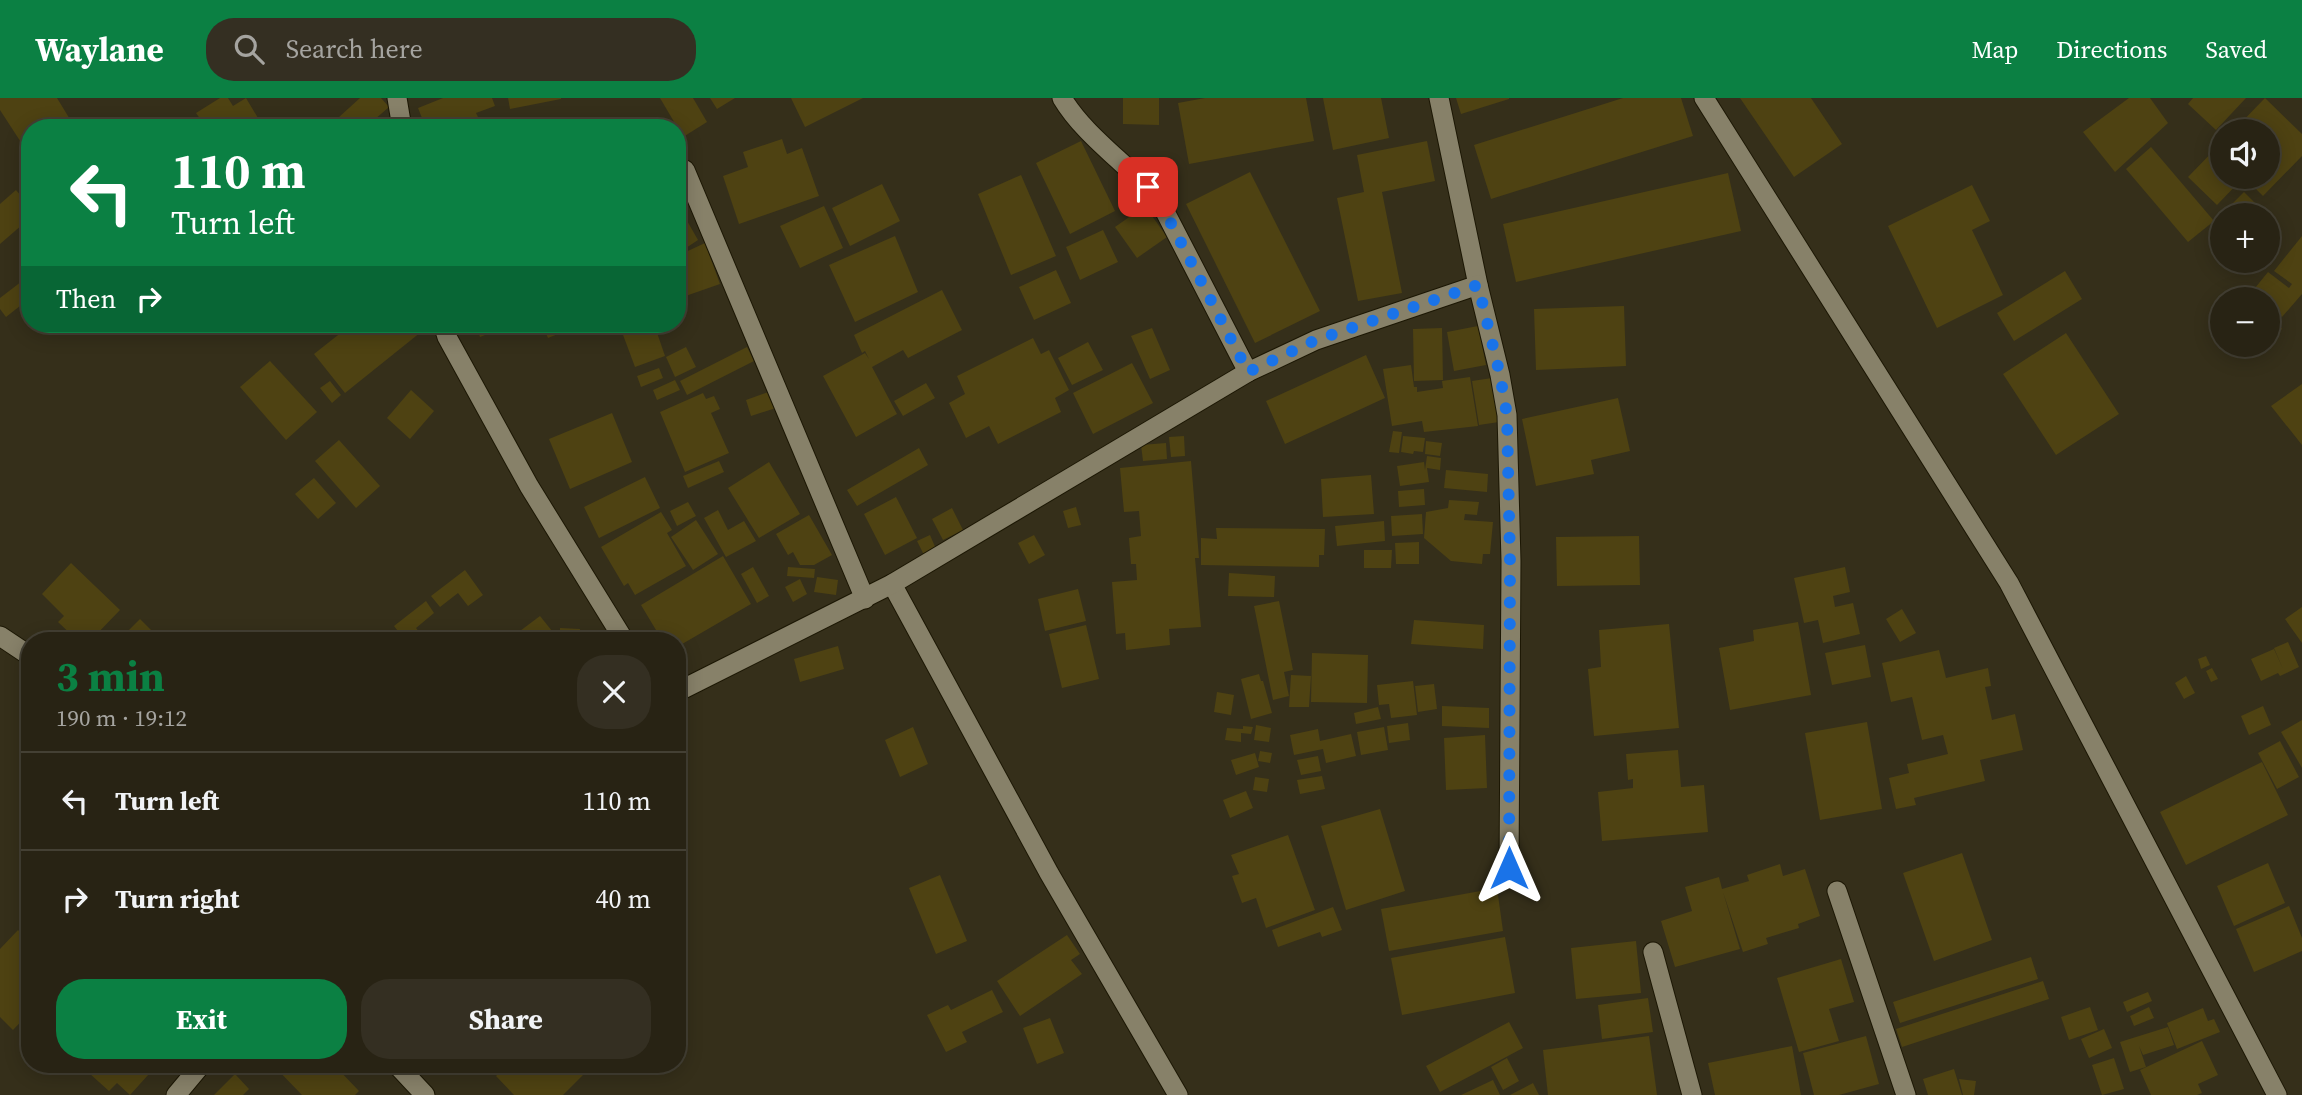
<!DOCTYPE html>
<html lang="en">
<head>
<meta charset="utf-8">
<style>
	:root { --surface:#282314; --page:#342f22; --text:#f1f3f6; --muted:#a5a4a0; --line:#444034; --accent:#0b8043 }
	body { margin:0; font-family:"Source Serif 4",serif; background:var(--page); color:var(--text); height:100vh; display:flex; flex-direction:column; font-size:26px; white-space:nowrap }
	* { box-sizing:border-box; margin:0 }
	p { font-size:23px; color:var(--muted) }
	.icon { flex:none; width:38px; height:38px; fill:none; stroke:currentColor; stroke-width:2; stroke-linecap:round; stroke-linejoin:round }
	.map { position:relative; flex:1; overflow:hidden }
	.sheet { position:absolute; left:21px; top:534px; width:665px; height:441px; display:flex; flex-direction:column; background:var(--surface); border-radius:28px; box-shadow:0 4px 18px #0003,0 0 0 2px var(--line) }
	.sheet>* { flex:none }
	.guide { position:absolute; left:21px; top:21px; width:665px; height:214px; border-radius:28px; box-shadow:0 4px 18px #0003,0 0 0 2px var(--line); background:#0b8043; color:#fff; overflow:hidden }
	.buttons { position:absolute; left:2210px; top:21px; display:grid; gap:14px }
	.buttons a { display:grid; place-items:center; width:70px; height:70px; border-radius:50%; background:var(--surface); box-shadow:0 4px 18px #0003,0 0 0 2px var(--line); font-size:35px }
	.pin { position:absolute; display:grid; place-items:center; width:60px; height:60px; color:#fff; margin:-30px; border-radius:14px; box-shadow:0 4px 10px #0006 }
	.me { position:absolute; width:77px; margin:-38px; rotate:0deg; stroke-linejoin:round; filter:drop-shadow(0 0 5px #0008) }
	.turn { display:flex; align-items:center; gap:24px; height:147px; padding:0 35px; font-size:32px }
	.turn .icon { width:91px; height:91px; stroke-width:2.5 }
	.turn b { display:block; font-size:49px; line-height:60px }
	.then { display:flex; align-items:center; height:66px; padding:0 35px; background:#0003; gap:14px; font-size:26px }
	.round { display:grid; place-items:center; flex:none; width:74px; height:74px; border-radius:28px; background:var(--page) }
	.overview { display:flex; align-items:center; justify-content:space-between; height:119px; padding:0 35px }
	h1 { font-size:42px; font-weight:700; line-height:52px; color:var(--accent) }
	.primary-button { display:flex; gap:14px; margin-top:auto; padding:14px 35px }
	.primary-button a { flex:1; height:80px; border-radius:28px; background:var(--accent); color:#fff; font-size:28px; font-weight:700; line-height:80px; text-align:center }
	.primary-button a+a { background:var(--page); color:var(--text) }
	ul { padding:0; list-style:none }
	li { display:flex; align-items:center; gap:21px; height:98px; padding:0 35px; border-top:2px solid var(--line) }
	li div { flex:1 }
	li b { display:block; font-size:26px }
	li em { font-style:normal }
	header { display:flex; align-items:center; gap:42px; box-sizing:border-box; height:98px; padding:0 35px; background:var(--accent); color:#fff }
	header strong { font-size:33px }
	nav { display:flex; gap:38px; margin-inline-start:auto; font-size:24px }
	.search { width:490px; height:63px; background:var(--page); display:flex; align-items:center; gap:18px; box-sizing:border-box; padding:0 24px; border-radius:28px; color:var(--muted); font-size:26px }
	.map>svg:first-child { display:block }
	.building { fill:#4e4212 }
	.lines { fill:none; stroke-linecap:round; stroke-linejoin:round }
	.minor-casing { stroke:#1c1704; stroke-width:21 }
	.minor { stroke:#878169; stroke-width:19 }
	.route { stroke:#1a73e8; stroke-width:12; stroke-dasharray:0 21.6 }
</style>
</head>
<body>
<header>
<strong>Waylane</strong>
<div class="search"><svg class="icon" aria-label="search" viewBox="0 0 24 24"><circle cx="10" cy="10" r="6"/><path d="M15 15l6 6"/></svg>Search here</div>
<nav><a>Map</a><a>Directions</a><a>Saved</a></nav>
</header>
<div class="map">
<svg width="2302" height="997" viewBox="0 0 2302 997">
	<rect width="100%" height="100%" fill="#352f1a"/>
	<g class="building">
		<path d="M0,0H57L71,23L60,30H30V50L26,52L0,12Z"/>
		<path d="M220,0H228L233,8L246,0L264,30H195L203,25L196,15Z"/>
		<path d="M360,0H381L389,9L374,22L381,30H327Z"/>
		<path d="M443,0H492L495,8L476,15L479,21L455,30H426L418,10Z"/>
		<path d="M508,0H561V1L510,11Z"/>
		<path d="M660,0H693L707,24L683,39Z"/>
		<path d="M710,0H735L717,11Z"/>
		<path d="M791,0H863L805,29Z"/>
		<path d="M1123,0H1159V27L1123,26Z"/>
		<path d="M1205,0H1306L1314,43L1189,66L1178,5Z"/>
		<path d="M1323,0H1381L1389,40L1333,52Z"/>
		<path d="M1456,0H1509V1L1461,16Z"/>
		<path d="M1623,0H1681L1693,38L1491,101L1474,47Z"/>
		<path d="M1740,0H1811L1842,46L1794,79Z"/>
		<path d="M2129,0H2150L2168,25L2115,74L2083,34Z"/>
		<path d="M2193,0H2246L2216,32L2188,6Z"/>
		<path d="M2265,0L2302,36V58L2263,98L2244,79L2217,107L2188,79L2222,44V79H2268V33H2233Z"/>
		<path d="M531,20L533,30H500V29Z"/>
		<path d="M782,41L787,56L802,50L819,98L739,126L723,78L748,69L743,54Z"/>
		<path d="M1081,43L1115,113L1070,136L1036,65Z"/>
		<path d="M1427,43L1435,83L1382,94L1402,195L1358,203L1337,100L1364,94L1357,57Z"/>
		<path d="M2151,49L2214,123L2188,144L2126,71Z"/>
		<path d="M1250,74L1320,213L1255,245L1186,106Z"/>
		<path d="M1728,75L1741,133L1516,184L1503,126Z"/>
		<path d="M1021,77L1056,158L1011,177L978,96Z"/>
		<path d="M882,86L900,123L850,148L832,110Z"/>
		<path d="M1972,87L1990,123L1972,132L2003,197L1937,230L1888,128Z"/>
		<path d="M16,92L30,109V120L0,146V106Z"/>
		<path d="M2244,94L2267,117H2229L2225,113Z"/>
		<path d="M824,108L843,150L800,170L780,128Z"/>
		<path d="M1145,108L1167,139L1137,160L1115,129Z"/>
		<path d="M686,121L698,142L677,156V127Z"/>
		<path d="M1103,132L1118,164L1080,182L1066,149Z"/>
		<path d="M895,138L918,194L855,224L829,167Z"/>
		<path d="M2302,138V196L2282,219L2268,208V201H2259L2251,195L2268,174L2289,190L2292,186L2274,173Z"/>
		<path d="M705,145L720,186L677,201V158Z"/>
		<path d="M1056,172L1071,205L1034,222L1019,189Z"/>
		<path d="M2065,173L2082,201L2014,243L1997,215Z"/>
		<path d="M30,177V200L6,219L0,211V200Z"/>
		<path d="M942,192L962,232L908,260L903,252L872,269L897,316L856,339L823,278L865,255L869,261L865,253L862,255L854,237Z"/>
		<path d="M1624,208L1626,268L1536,272L1534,211Z"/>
		<path d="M2276,222L2282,231L2271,240L2268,236V228Z"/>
		<path d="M352,226H414L421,234L345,295L314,256Z"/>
		<path d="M475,226H513L480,239Z"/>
		<path d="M542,226H583L548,240Z"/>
		<path d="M619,226H654L665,258L635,269Z"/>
		<path d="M1478,228L1486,267L1454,273L1447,234Z"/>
		<path d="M1152,230L1170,272L1150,281L1131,238Z"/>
		<path d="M1442,230L1443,282L1414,283L1413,231Z"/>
		<path d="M2066,235L2119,316L2056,357L2003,276Z"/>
		<path d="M1033,240L1041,256L1049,252L1069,292L1055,300L1061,314L998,346L989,328L966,340L949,305L965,296L957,278Z"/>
		<path d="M1088,244L1103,272L1072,287L1058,260Z"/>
		<path d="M686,249L696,269L675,279L666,259Z"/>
		<path d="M747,249L754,263L687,297L680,283Z"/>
		<path d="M1366,257L1385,300L1285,346L1266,303Z"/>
		<path d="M270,263L317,314L286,342L240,289Z"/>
		<path d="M1132,265L1153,305L1093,336L1073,295Z"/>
		<path d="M1411,267L1414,289H1417V294L1443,290L1442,283L1470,279L1478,328L1424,334L1422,323L1392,328L1383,271Z"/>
		<path d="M659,270L663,280L641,289L637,278Z"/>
		<path d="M1492,280L1499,324L1479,327L1472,283Z"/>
		<path d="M675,282L680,292L657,302L653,292Z"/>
		<path d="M330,283L341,297L332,305L320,290Z"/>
		<path d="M926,285L935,300L903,318L894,303Z"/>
		<path d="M2302,286V347L2271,308Z"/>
		<path d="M411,292L434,313L410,341L387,320Z"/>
		<path d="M774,292L779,309L751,318L746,302Z"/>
		<path d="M703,295L706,301L714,298L720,311L711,315L729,355L685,374L660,314Z"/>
		<path d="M1618,300L1630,353L1591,362L1594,376L1536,388L1522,321Z"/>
		<path d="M612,315L632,364L570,391L549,341Z"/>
		<path d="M1393,333L1402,334L1399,355L1389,354Z"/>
		<path d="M1184,338L1185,358L1171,359L1169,339Z"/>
		<path d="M1403,338L1425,340L1423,354L1414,353L1413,356L1401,354Z"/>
		<path d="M339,342L380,388L356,410L315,363Z"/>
		<path d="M1426,343L1442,345L1440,358L1425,356Z"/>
		<path d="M1166,345L1167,361L1143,363L1141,347Z"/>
		<path d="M919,350L928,367L857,408L847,392Z"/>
		<path d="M1427,358L1441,360L1440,372L1427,370L1429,384L1400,388L1397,368L1424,364L1425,372Z"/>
		<path d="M719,363L724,374L688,390L683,378Z"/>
		<path d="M1191,363L1199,460H1195L1201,529L1169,531L1170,547L1126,552L1125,535L1116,536L1112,484L1137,482L1136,466H1131L1129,440L1141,438L1139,413L1124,414L1120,370Z"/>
		<path d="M769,364L800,416L759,440L728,390Z"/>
		<path d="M1446,372L1488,376L1487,394L1444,390Z"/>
		<path d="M1371,377L1374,416L1323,419L1321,381Z"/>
		<path d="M645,379L660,410L599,440L584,409Z"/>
		<path d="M314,380L336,405L318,421L295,396Z"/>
		<path d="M1424,391L1425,407L1399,409L1398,393Z"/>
		<path d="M896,399L917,440L885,457L864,416Z"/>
		<path d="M1449,402L1479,404L1477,417L1465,416L1464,422L1493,424L1490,456H1483L1482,466L1451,463L1424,440L1426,414L1448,410Z"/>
		<path d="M688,404L696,418L677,428L670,413Z"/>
		<path d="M1076,409L1081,427L1068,430L1063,413Z"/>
		<path d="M952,410L963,432L943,442L932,421Z"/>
		<path d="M718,412L728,432L744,423L756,443L726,459L704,420Z"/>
		<path d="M661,414L672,432L667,435L686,468L635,497L628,485L624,488L601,449Z"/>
		<path d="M1422,416L1423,436L1392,438L1391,418Z"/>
		<path d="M809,417L832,457L814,467H800L793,454L788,457L776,436Z"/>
		<path d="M696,422L718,456L693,472L671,439Z"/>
		<path d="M1384,423L1385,443L1337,448L1335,428Z"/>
		<path d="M1216,430L1325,431L1324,457H1319V469L1201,467V440L1217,441Z"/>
		<path d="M930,437L936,451L924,457L917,443Z"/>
		<path d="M1034,437L1045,457L1029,466L1018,445Z"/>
		<path d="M1639,438L1640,487L1557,488L1556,439Z"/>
		<path d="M1419,444V466H1396L1395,445Z"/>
		<path d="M1364,452H1392L1391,470H1364Z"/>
		<path d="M723,458L751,506L677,549V542H662L641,507Z"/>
		<path d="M71,465L120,512L91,542L83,536L77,542L58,524L64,518L42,496Z"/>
		<path d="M753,469L769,498L757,505L741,476Z"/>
		<path d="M788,469L815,471L814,480L787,478Z"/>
		<path d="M1845,469L1850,494L1833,498L1835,509L1853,505L1860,536L1823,545L1818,522L1804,525L1794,480Z"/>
		<path d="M465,472L483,497L468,508L458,495L440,509L431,498Z"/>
		<path d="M1229,475L1275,478L1274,499L1228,498Z"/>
		<path d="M817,479L838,482L836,497L814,494Z"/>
		<path d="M800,481L807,496L793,504L785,489Z"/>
		<path d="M1078,491L1086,523L1045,533L1038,501Z"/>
		<path d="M426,503L434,515L416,530L422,538L416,542H405L394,528Z"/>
		<path d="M1279,503L1293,572L1284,574L1289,598L1273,602L1254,508Z"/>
		<path d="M2302,509V545L2285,521Z"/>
		<path d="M1902,511L1916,535L1900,544L1886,521Z"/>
		<path d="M540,518L556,538L550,542H527L520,533Z"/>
		<path d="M140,521L152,533L143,542H119Z"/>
		<path d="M1414,522L1484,527L1483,551L1411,546Z"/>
		<path d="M1798,524L1811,597L1730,612L1719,550L1754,543L1753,532Z"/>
		<path d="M1669,526L1679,630L1594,638L1588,571L1601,569L1599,532Z"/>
		<path d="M1086,527L1099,581L1062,590L1049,536Z"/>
		<path d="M560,530L580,531L579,542H560Z"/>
		<path d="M2288,544L2299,569L2280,578L2278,575L2261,583L2251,561L2274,551L2283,571L2274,550Z"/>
		<path d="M1865,547L1871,579L1832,587L1825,555Z"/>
		<path d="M838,548L844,571L800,584L794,561Z"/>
		<path d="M1939,552L1946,580L1988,570L1991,588L1985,589L1992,622L2015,616L2023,652L1980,662L1985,683L1914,700L1916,707L1896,711L1889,680L1909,675L1907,666L1948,656L1943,637L1922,642L1912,599L1891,604L1882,565Z"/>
		<path d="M1312,555L1368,557L1367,605L1311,604Z"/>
		<path d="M2206,558L2210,567L2201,571L2198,561Z"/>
		<path d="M2212,570L2218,581L2211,584L2206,573Z"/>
		<path d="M1259,576L1261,583H1263L1272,615L1251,621L1241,581Z"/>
		<path d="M1291,577L1311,578L1309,609H1289Z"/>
		<path d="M2186,578L2195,595L2184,601L2175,585Z"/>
		<path d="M1413,583L1417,617L1391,620L1389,606L1379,607L1377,587Z"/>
		<path d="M1434,586L1437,611L1418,614L1415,588Z"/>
		<path d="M1217,594L1234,597L1231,617L1214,614Z"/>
		<path d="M1442,608L1489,610V630L1442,628Z"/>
		<path d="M2263,608L2271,627L2249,637L2241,618Z"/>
		<path d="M1378,609L1381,621L1356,626L1354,615Z"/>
		<path d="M2302,622V670L2281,634Z"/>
		<path d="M1867,624L1882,711L1820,722L1805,635Z"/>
		<path d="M1408,625L1410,642L1389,645L1387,628Z"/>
		<path d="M1256,627L1271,630L1269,644L1254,642Z"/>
		<path d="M1243,628L1253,629L1251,636L1241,635V644L1225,642L1227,630L1243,631Z"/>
		<path d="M913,629L928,666L900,679L885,642Z"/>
		<path d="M1384,629L1388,652L1361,657L1357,634Z"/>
		<path d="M1318,631L1320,643L1351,636L1356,658L1326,665L1323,651L1294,657L1290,637Z"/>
		<path d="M1485,637L1487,690L1446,692L1444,640Z"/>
		<path d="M2280,643L2299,679L2277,691L2258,655Z"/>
		<path d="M1678,652L1681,689L1704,687L1708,734L1602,743L1598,694L1633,690V681L1628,682L1626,656Z"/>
		<path d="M1260,653L1272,655L1270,665L1258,663Z"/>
		<path d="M1255,655L1259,669L1236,677L1231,662Z"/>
		<path d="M1318,658L1321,673L1301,677L1297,662Z"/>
		<path d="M2262,664L2288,717L2186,767L2160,714Z"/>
		<path d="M1322,678L1325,691L1300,696L1297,682Z"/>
		<path d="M1255,679L1269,681L1267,694L1253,692Z"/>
		<path d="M1246,693L1253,710L1230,720L1223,702Z"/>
		<path d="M1380,711L1405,793L1346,812L1321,728Z"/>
		<path d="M1288,737L1315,812L1266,830L1256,800L1242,805L1232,778L1239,776L1231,757Z"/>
		<path d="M1962,755L1992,842L1934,863L1903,775Z"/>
		<path d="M2268,765L2285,805L2234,828L2217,788Z"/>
		<path d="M1780,766L1783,778L1805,771L1820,818L1798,826L1799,830L1766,840L1768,846L1743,854L1723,794L1740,851L1675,869L1661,823L1692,813L1685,789L1719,779L1722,791L1749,783L1747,777Z"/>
		<path d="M940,777L967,843L936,856L909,790Z"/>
		<path d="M1497,790L1503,833L1389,853L1381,811Z"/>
		<path d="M2289,808L2302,840V853L2254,874L2236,831Z"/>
		<path d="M1333,809L1342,832L1322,839L1320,834L1278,849L1272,832Z"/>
		<path d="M18,832L26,840L30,837V914L13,932L0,919V851Z"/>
		<path d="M1067,837L1080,856L1071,862L1082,876L1020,918L997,883Z"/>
		<path d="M1505,839L1515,895L1402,917L1391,860Z"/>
		<path d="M1636,843L1641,895L1576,901L1571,850Z"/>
		<path d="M2031,859L2038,881L1900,925L1893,904Z"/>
		<path d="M1841,861L1854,904L1829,911L1839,943L1799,954L1777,880Z"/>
		<path d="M2043,883L2049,901L1902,949L1896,931Z"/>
		<path d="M992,892L1003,914L962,934L967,944L946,954L927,917L948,907L951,912Z"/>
		<path d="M2148,894L2152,903L2127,914L2123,904Z"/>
		<path d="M1648,900L1653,934L1602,941L1598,907Z"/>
		<path d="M2090,909L2098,932L2069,942L2061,919Z"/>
		<path d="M2149,909L2154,920L2134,928L2130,918Z"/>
		<path d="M2203,910L2208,923L2214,921L2220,934L2177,951L2167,925Z"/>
		<path d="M1050,920L1064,955L1037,966L1023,930Z"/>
		<path d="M1509,924L1523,950L1440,994L1426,968Z"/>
		<path d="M2168,929L2174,947L2143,957L2139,948L2146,969L2130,974L2120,944Z"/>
		<path d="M2104,931L2112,950L2089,960L2081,941Z"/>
		<path d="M1649,938L1657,997H1548L1543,952Z"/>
		<path d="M1866,938L1879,986L1839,997H1814L1803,955Z"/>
		<path d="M2202,943L2218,977L2198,986L2202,995L2197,997H2151L2140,972Z"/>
		<path d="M1792,948L1801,997H1715L1708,965Z"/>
		<path d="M1507,960L1519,983L1503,992L1491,969Z"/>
		<path d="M2114,960L2124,991L2102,997L2092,967Z"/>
		<path d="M79,966H158L130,997L117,985L109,993Z"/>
		<path d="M272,966H338L336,969L359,993L355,997H302Z"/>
		<path d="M509,966H578L586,974L563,997H514L496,978Z"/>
		<path d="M1954,971L1962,997H1928L1923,981Z"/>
		<path d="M235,976L249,991L243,997H214Z"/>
		<path d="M1959,981L1976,983L1974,997H1963Z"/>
		<path d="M1493,982L1500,997H1461Z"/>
		<path d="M1533,985L1539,997H1510Z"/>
	</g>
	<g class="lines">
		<g class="minor-casing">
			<g id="minor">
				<path d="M397,0L402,30"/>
				<path d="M1062,0C1086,40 1131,68 1160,104L1248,274"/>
				<path d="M1439,0L1478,187L1500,277L1507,317L1511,463L1509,770"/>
				<path d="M1704,0L2009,485L2277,997"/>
				<path d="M685,72L865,501"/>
				<path d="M443,226L447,239L529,388L624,542"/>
				<path d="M892,486L1049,775L1178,997"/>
				<path d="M0,538L30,558"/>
				<path d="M677,594L892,486L1248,274L1316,242L1478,187"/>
				<path d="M1837,793L1906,997"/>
				<path d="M1653,854L1692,997"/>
				<path d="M396,966L425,997"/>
				<path d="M176,997L202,966"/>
			</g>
		</g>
		<use href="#minor" class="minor"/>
	</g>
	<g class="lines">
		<path class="route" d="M1148,89L1160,104L1248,274L1316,242L1478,187L1500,277L1507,317L1510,463L1509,770"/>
	</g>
</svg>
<div class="buttons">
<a><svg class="icon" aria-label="sound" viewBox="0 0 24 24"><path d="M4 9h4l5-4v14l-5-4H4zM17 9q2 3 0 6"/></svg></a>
<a>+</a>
<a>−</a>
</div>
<div class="pin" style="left:1148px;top:89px;background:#d93025"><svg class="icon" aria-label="arrive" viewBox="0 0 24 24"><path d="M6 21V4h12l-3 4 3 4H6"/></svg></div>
<svg class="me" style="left:1509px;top:770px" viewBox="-20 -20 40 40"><path d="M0-17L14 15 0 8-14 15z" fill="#1a73e8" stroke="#fff" stroke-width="4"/></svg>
<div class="guide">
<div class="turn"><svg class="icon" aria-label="left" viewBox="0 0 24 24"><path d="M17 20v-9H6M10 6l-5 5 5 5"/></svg><div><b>110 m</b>Turn left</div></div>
<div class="then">Then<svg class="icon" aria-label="right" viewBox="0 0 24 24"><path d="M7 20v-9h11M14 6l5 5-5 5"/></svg></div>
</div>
<section class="sheet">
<div class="overview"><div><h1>3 min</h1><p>190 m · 19:12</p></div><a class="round"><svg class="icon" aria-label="close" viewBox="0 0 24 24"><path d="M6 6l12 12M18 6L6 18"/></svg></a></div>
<ul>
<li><svg class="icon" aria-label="left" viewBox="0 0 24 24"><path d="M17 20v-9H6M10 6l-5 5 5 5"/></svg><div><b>Turn left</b></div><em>110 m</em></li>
<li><svg class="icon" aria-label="right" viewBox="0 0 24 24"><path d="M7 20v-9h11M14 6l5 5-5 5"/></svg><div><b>Turn right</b></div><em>40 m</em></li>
</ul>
<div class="primary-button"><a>Exit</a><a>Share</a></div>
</section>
</div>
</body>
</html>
